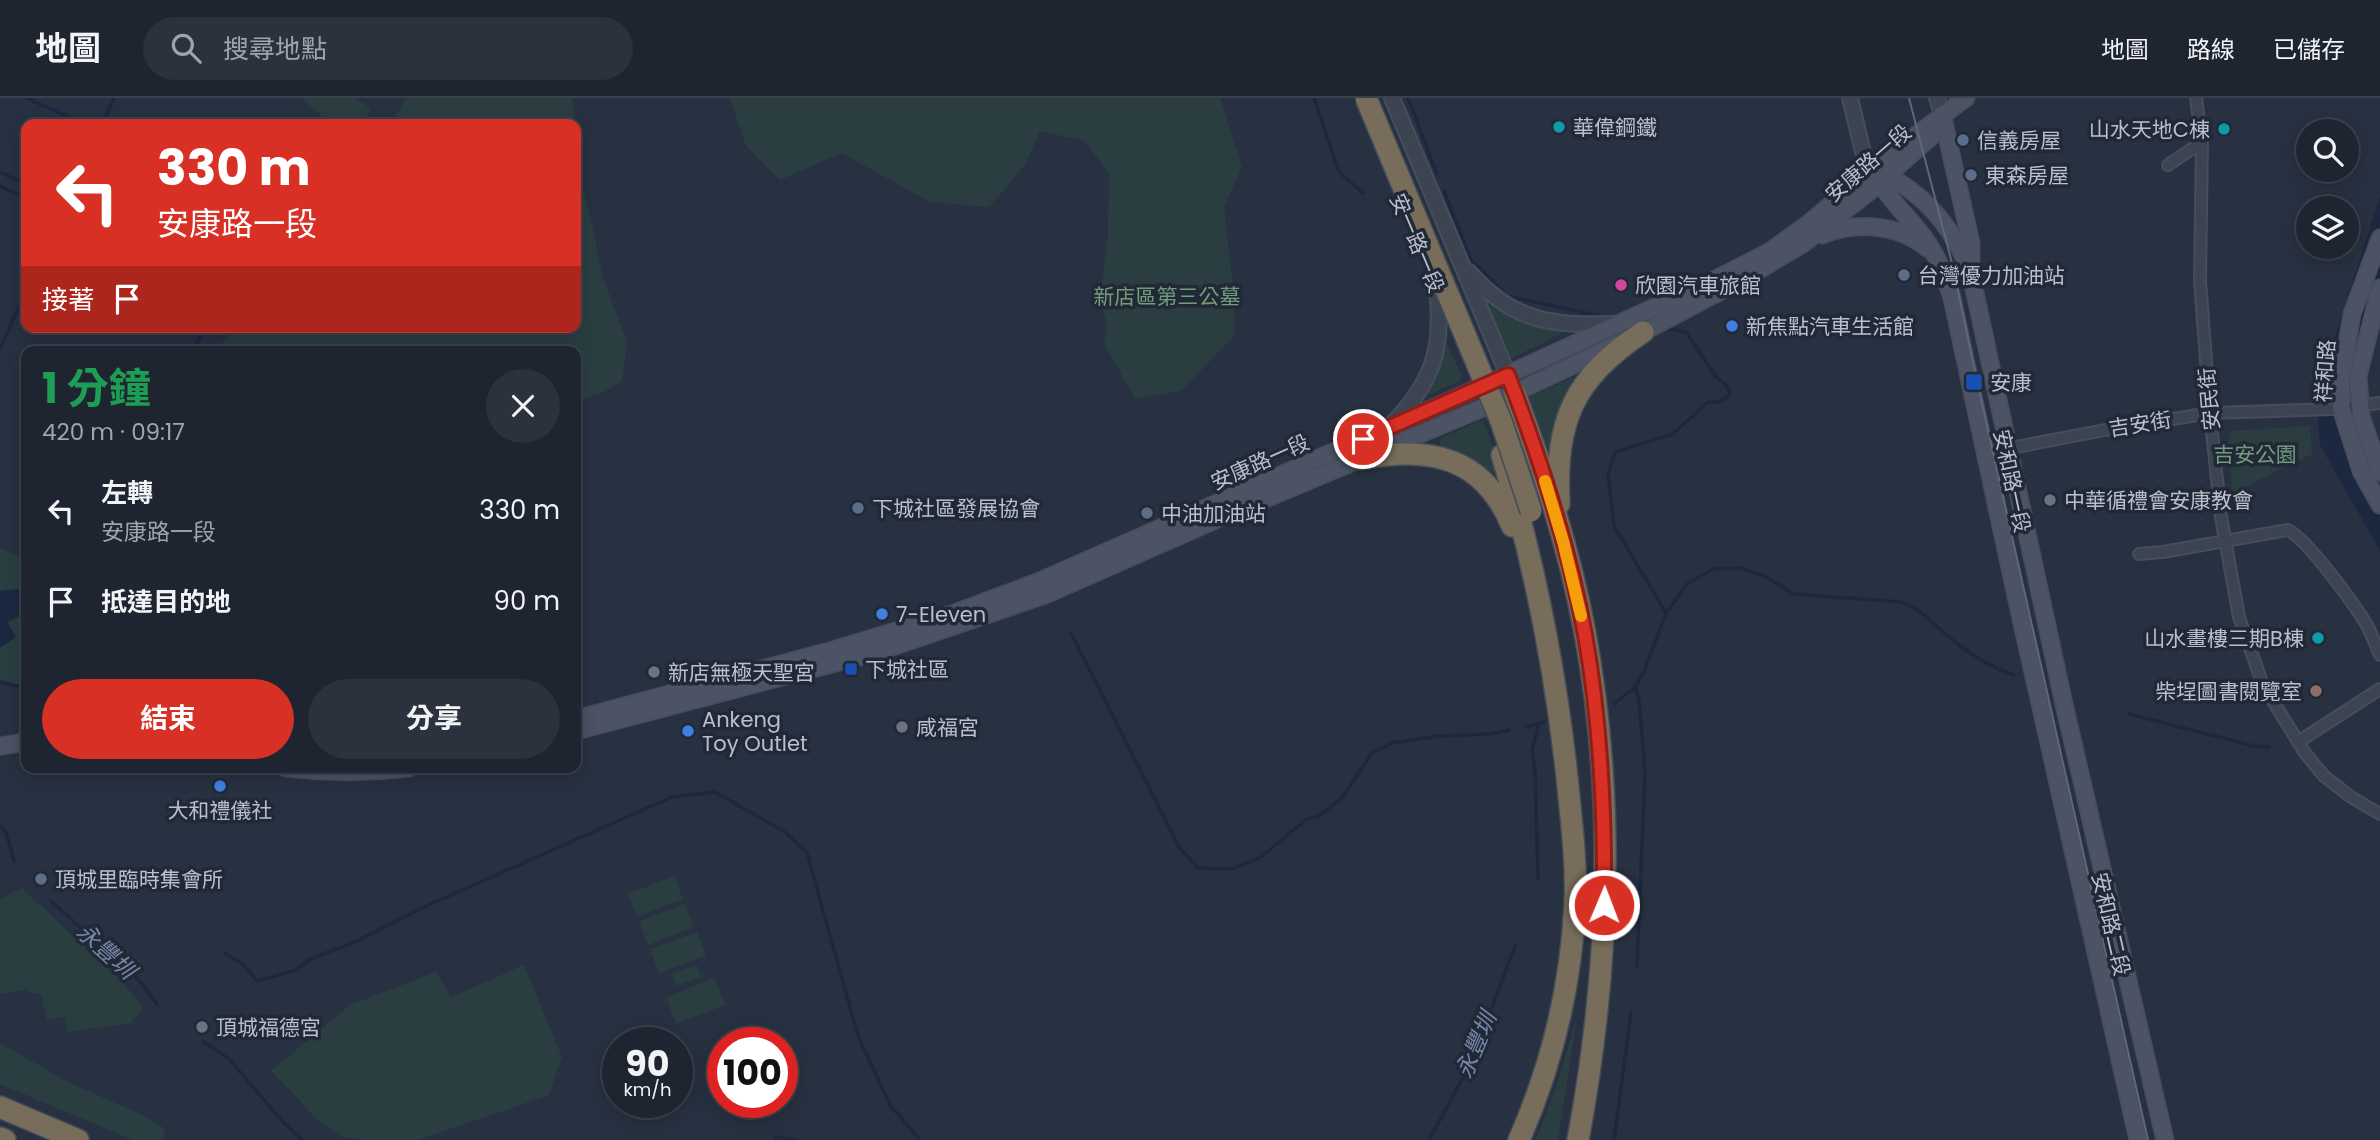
<!DOCTYPE html>
<html lang="zh-TW">
<head>
<meta charset="utf-8">
<style>
	:root { --surface:#1e2531; --page:#2b313d; --text:#f1f3f6; --muted:#a1a5ab; --line:#3c424d; --accent:#d93025 }
	body { margin:0; font-family:Poppins,"Noto Sans TC",sans-serif; background:var(--page); color:var(--text); height:100vh; display:flex; flex-direction:column; font-size:26px; white-space:nowrap }
	* { box-sizing:border-box; margin:0 }
	p { font-size:23px; color:var(--muted) }
	.icon { flex:none; width:38px; height:38px; fill:none; stroke:currentColor; stroke-width:2; stroke-linecap:round; stroke-linejoin:round }
	.map { position:relative; flex:1; overflow:hidden }
	.drawer { position:absolute; left:21px; top:248px; width:560px; height:427px; display:flex; flex-direction:column; background:var(--surface); border-radius:14px; box-shadow:0 4px 18px #0003,0 0 0 2px var(--line) }
	.drawer>* { flex:none }
	.hud { position:absolute; left:21px; top:21px; width:560px; height:214px; border-radius:14px; box-shadow:0 4px 18px #0003,0 0 0 2px var(--line); background:#d93025; color:#fff; overflow:hidden }
	.buttons { position:absolute; left:2296px; top:21px; display:grid; gap:14px }
	.buttons a { display:grid; place-items:center; width:63px; height:63px; border-radius:50%; background:var(--surface); box-shadow:0 4px 18px #0003,0 0 0 2px var(--line); font-size:35px }
	.speed { position:absolute; left:602px; top:929px; display:flex; gap:14px; font-size:35px; font-weight:700; text-align:center }
	.speed>* { display:grid; place-content:center; width:91px; height:91px; border-radius:50%; background:var(--surface); box-shadow:0 4px 18px #0003,0 0 0 2px var(--line); line-height:1 }
	.speed small { font-size:18px; font-weight:400 }
	.speed .limit { border:10px solid #d22; background:#fff; color:#111 }
	.pin { position:absolute; display:grid; place-items:center; width:60px; height:60px; color:#fff; margin:-30px; border:4px solid #fff; border-radius:50%; box-shadow:0 2px 7px #0007 }
	.me { position:absolute; width:77px; margin:-38px; rotate:1deg; stroke-linejoin:round; filter:drop-shadow(0 0 5px #0008) }
	.turn { display:flex; align-items:center; gap:24px; height:147px; padding:0 21px; font-size:32px }
	.turn .icon { width:91px; height:91px; stroke-width:2.5 }
	.turn b { display:block; font-size:49px; line-height:60px }
	.then { display:flex; align-items:center; height:66px; padding:0 21px; background:#0003; gap:14px; font-size:26px }
	.round { display:grid; place-items:center; flex:none; width:74px; height:74px; border-radius:37px; background:var(--page) }
	.overview { display:flex; align-items:center; justify-content:space-between; height:119px; padding:0 21px }
	h1 { font-size:42px; font-weight:700; line-height:52px; color:#1e9e55 }
	.action { display:flex; gap:14px; margin-top:auto; padding:14px 21px }
	.action a { flex:1; height:80px; border-radius:42px; background:var(--accent); color:#fff; font-size:28px; font-weight:700; line-height:80px; text-align:center }
	.action a+a { background:var(--page); color:var(--text) }
	ul { padding:0; list-style:none }
	li { display:flex; align-items:center; gap:21px; height:91px; padding:0 21px }
	li div { flex:1 }
	li b { display:block; font-size:26px }
	li em { font-style:normal }
	header { display:flex; align-items:center; gap:42px; box-sizing:border-box; height:98px; padding:0 35px; background:var(--surface); border-bottom:2px solid var(--line) }
	header strong { font-size:33px }
	nav { display:flex; gap:38px; margin-inline-start:auto; font-size:24px }
	.search { width:490px; height:63px; background:var(--page); display:flex; align-items:center; gap:18px; box-sizing:border-box; padding:0 24px; border-radius:38px; color:var(--muted); font-size:26px }
	.map>svg:first-child { display:block }
	.green { fill:#2a3e42 }
	.water { fill:#1b2840 }
	.lines { fill:none; stroke-linecap:round; stroke-linejoin:round }
	.stream { stroke:#1b2840; stroke-width:3.5 }
	.minor-casing { stroke:#464d5b; stroke-width:14 }
	.tertiary-casing { stroke:#464d5b; stroke-width:18 }
	.secondary-casing { stroke:#464d5b; stroke-width:19 }
	.motorway-casing { stroke:#444c59; stroke-width:24 }
	.minor { stroke:#3c4451; stroke-width:10 }
	.tertiary { stroke:#3c4451; stroke-width:14 }
	.secondary { stroke:#4b5364; stroke-width:16 }
	.motorway { stroke:#776d5a; stroke-width:21 }
	.tram { stroke:#5f6878; stroke-width:2 }
	.motorway-bridge-casing { stroke:#444c59; stroke-width:24; stroke-linecap:butt }
	.motorway-bridge { stroke:#776d5a; stroke-width:21 }
	.route-casing { stroke:#8d1f18; stroke-width:18 }
	.route { stroke:#d93025; stroke-width:12 }
	.slow { stroke:#f59e0b; stroke-width:12 }
	.culture-dot { fill:#0f9aa8; stroke:#212937; stroke-width:2.5 }
	.service-dot { fill:#5c6f8a; stroke:#212937; stroke-width:2.5 }
	.hotel-dot { fill:#d1479c; stroke:#212937; stroke-width:2.5 }
	.shop-dot { fill:#3f7fe0; stroke:#212937; stroke-width:2.5 }
	.transit-dot { fill:#1a4fb4; stroke:#212937; stroke-width:2.5 }
	.worship-dot { fill:#6b7280; stroke:#212937; stroke-width:2.5 }
	.education-dot { fill:#8d6e63; stroke:#212937; stroke-width:2.5 }
	.labels { text-anchor:middle; dominant-baseline:central; stroke-width:7; stroke-linejoin:round; paint-order:stroke }
	.poi-label { font-size:21px; fill:#babfcb; stroke:#212937; text-anchor:start }
	.street-label { font-size:21px; fill:#babfcb; stroke:#212937 }
	.park-label { font-size:21px; fill:#729b7e; stroke:#212937 }
	.water-label { font-size:23px; font-style:italic; fill:#7587a8; stroke:#212937 }
</style>
</head>
<body>
<header>
<strong>地圖</strong>
<div class="search"><svg class="icon" aria-label="search" viewBox="0 0 24 24"><circle cx="10" cy="10" r="6"/><path d="M15 15l6 6"/></svg>搜尋地點</div>
<nav><a>地圖</a><a>路線</a><a>已儲存</a></nav>
</header>
<div class="map">
<svg width="2380" height="1042" viewBox="0 0 2380 1042">
	<rect width="100%" height="100%" fill="#283141"/>
	<g class="green">
		<path d="M302,0H355L371,11L362,26H330Z"/>
		<path d="M406,0H572L575,26H391Z"/>
		<path d="M730,0H1220L1242,69L1224,109L1233,190L1235,237L1181,293L1135,301L1104,245L1107,226L1100,204L1108,135L1109,76L1085,43L1040,33L1025,67L989,109L930,104L842,55L780,82L745,46Z"/>
		<path d="M576,50L577,72L591,120L602,177L627,244L622,283L602,295L576,304V254H215L236,229H576Z"/>
		<path d="M1491,205H1494L1520,221L1559,232L1563,235L1512,260L1507,255L1488,211Z"/>
		<path d="M1448,248L1461,276L1460,283L1428,297L1426,293L1439,268L1444,250Z"/>
		<path d="M1573,279L1576,282L1552,346L1546,350L1544,348L1527,304L1532,298Z"/>
		<path d="M1479,323L1484,325L1495,354L1497,373L1493,375L1442,352L1439,343L1442,340Z"/>
		<path d="M2310,328L2312,356L2232,395L2229,333Z"/>
		<path d="M0,450L26,462V589L0,584Z"/>
		<path d="M674,778L683,801L637,819L628,796Z"/>
		<path d="M22,790L125,887L143,910L131,925L68,934L65,919L47,922L41,896L28,895V891L0,896V801Z"/>
		<path d="M685,806L694,829L648,847L639,823Z"/>
		<path d="M697,834L706,857L659,875L650,851Z"/>
		<path d="M524,867L562,959L549,997L418,1042H366L343,1039L317,1021L271,973L350,907L436,874L451,899Z"/>
		<path d="M697,867L701,879L676,888L672,876Z"/>
		<path d="M715,880L725,907L676,926L666,899Z"/>
		<path d="M1577,919L1558,1042H1536L1555,992Z"/>
		<path d="M0,945L70,985L140,1016L164,1030L163,1042H133L0,986Z"/>
	</g>
	<g class="water">
		<path d="M2380,99V202L2352,254L2343,294L2370,405L2380,415V453L2320,347L2316,297Z"/>
		<path d="M26,490V515L9,523L8,525L16,539L0,550V493Z"/>
	</g>
	<g class="lines">
		<g class="stream">
			<path d="M26,0L85,26"/>
			<path d="M1314,0L1339,74L1363,95"/>
			<path d="M1408,0L1437,76"/>
			<path d="M102,26L114,0"/>
			<path d="M0,74L26,86"/>
			<path d="M0,88L26,100"/>
			<path d="M1444,93L1471,162L1507,198L1605,219"/>
			<path d="M1665,230L1686,234L1716,279L1726,287L1730,295C1726,304 1717,305 1708,304L1673,336L1615,354L1608,376L1614,428L1666,515"/>
			<path d="M0,251L26,193"/>
			<path d="M192,254L205,229"/>
			<path d="M1071,535L1179,749L1198,770L1232,771L1261,759L1307,721L1319,718L1342,700L1372,655L1392,645L1438,638L1491,636L1509,632"/>
			<path d="M0,584L26,590"/>
			<path d="M1635,589L1639,602L1645,674L1637,868"/>
			<path d="M1614,606L1635,589L1644,574L1666,515L1687,486L1713,471L1742,470L1766,479L1794,496L1901,504C1924,512 1936,530 1955,544C1973,558 1993,570 2014,577"/>
			<path d="M2129,616L2254,648L2269,649"/>
			<path d="M1525,629L1544,624"/>
			<path d="M0,728L6,734L14,763"/>
			<path d="M1538,780L1535,672L1532,651L1539,626"/>
			<path d="M51,803L139,882L157,906"/>
			<path d="M225,855L244,867L257,883L296,872L310,861L355,844L424,809L672,699L715,694L785,734L807,755L858,938L890,1007L920,1042"/>
			<path d="M204,944L229,961L282,1023L302,1042"/>
			<path d="M774,1042L777,1039L797,1042"/>
			<path d="M1429,1042L1472,963L1515,848"/>
			<path d="M1614,1042L1631,915"/>
		</g>
		<g class="minor-casing">
			<g id="minor">
				<path d="M2196,0L2202,44L2200,183L2210,315L2221,419L2239,519L2263,587L2305,655L2324,678L2351,699L2380,716"/>
				<path d="M2168,67L2202,44"/>
				<path d="M1985,355L2105,332L2210,315L2333,311L2380,305"/>
				<path d="M2139,456L2163,454L2288,432C2308,442 2354,506 2367,527C2372,537 2376,548 2380,557"/>
				<path d="M2298,644L2380,591"/>
			</g>
		</g>
		<g class="tertiary-casing">
			<g id="tertiary">
				<path d="M1392,0L1508,277"/>
				<path d="M1850,0L1863,54L1873,71"/>
				<path d="M1937,0L1942,16"/>
				<path d="M1469,174C1512,223 1550,228 1613,226"/>
				<path d="M1391,327C1432,286 1444,251 1437,193"/>
			</g>
		</g>
		<g class="secondary-casing">
			<g id="secondary">
				<path d="M1942,16L1971,145V168"/>
				<path d="M1879,73C1923,94 1951,127 1970,172L2064,606L2165,1042"/>
				<path d="M1876,76C1886,99 1903,113 1918,132C1935,152 1945,176 1952,200L2017,503L2138,1042"/>
				<path d="M1822,137C1856,123 1898,126 1927,150"/>
				<path d="M2380,140L2352,216L2341,281V310L2361,373L2380,407"/>
				<path d="M2380,190L2358,278L2361,318L2380,374"/>
				<path d="M576,621L826,554L955,515L1040,483L1478,290L1712,183L1769,154L1808,126L1892,55L1966,0"/>
				<path d="M576,633L877,554L1045,497L1222,419L1485,309L1643,234L1751,177L1804,145L1870,93L1932,38L1941,19"/>
				<path d="M0,648L26,644"/>
				<path d="M286,670C328,675 367,675 409,670"/>
			</g>
		</g>
		<g class="motorway-casing">
			<g id="motorway">
				<path d="M1515,296C1544,373 1570,453 1585,535C1616,702 1609,875 1578,1042"/>
				<path d="M1502,357C1534,463 1555,569 1567,679C1571,721 1577,764 1575,806C1571,888 1552,967 1519,1042"/>
				<path d="M1361,361C1429,347 1484,359 1512,428"/>
				<path d="M1559,406C1555,323 1573,280 1643,234"/>
				<path d="M0,1009L78,1042"/>
				<path d="M0,1040L5,1042"/>
			</g>
		</g>
		<use href="#minor" class="minor"/>
		<use href="#tertiary" class="tertiary"/>
		<use href="#secondary" class="secondary"/>
		<use href="#motorway" class="motorway"/>
		<path class="tram" d="M1909,0L1953,169L1977,283L2148,1042"/>
		<g class="motorway-bridge-casing">
			<path id="motorway-bridge" d="M1366,0L1501,323L1531,413"/>
		</g>
		<use href="#motorway-bridge" class="motorway-bridge"/>
	</g>
	<g class="lines">
		<g class="route-casing">
			<path id="route" d="M1363,341L1508,277C1540,360 1569,448 1585,537C1601,626 1605,717 1604,807"/>
		</g>
		<use href="#route" class="route"/>
		<path class="slow" d="M1545,383L1563,443L1581,518"/>
	</g>
	<g class="culture-dot">
		<circle cx="1559" cy="29" r="7"/>
		<circle cx="2224" cy="31" r="7"/>
		<circle cx="2318" cy="540" r="7"/>
	</g>
	<g class="service-dot">
		<circle cx="1963" cy="42" r="7"/>
		<circle cx="1971" cy="77" r="7"/>
		<circle cx="1904" cy="177" r="7"/>
		<circle cx="858" cy="410" r="7"/>
		<circle cx="1147" cy="415" r="7"/>
		<circle cx="41" cy="781" r="7"/>
	</g>
	<circle class="hotel-dot" cx="1621" cy="187" r="7"/>
	<g class="shop-dot">
		<circle cx="1732" cy="228" r="7"/>
		<circle cx="882" cy="516" r="7"/>
		<circle cx="688" cy="633" r="7"/>
		<circle cx="220" cy="688" r="7"/>
	</g>
	<g class="transit-dot">
		<rect x="1965" y="275" width="18" height="18" rx="3.5"/>
		<rect x="844" y="564" width="14" height="14" rx="3.5"/>
	</g>
	<g class="worship-dot">
		<circle cx="2050" cy="402" r="7"/>
		<circle cx="654" cy="574" r="7"/>
		<circle cx="902" cy="629" r="7"/>
		<circle cx="202" cy="929" r="7"/>
	</g>
	<circle class="education-dot" cx="2316" cy="593" r="7"/>
	<g class="labels">
		<g class="poi-label">
			<text x="1573" y="29">華偉鋼鐵</text>
			<text x="2210" y="31" text-anchor="end">山水天地C棟</text>
			<text x="1977" y="42">信義房屋</text>
			<text x="1985" y="77">東森房屋</text>
			<text x="1918" y="177">台灣優力加油站</text>
			<text x="1635" y="187">欣園汽車旅館</text>
			<text x="1746" y="228">新焦點汽車生活館</text>
			<text x="1990" y="284">安康</text>
			<text x="2064" y="402">中華循禮會安康教會</text>
			<text x="872" y="410">下城社區發展協會</text>
			<text x="1161" y="415">中油加油站</text>
			<text x="896" y="516">7-Eleven</text>
			<text x="2304" y="540" text-anchor="end">山水畫樓三期B棟</text>
			<text x="865" y="571">下城社區</text>
			<text x="668" y="574">新店無極天聖宮</text>
			<text x="2302" y="593" text-anchor="end">柴埕圖書閱覽室</text>
			<text x="702" y="621">Ankeng<tspan x="702" dy="24">Toy Outlet</tspan></text>
			<text x="916" y="629">咸福宮</text>
			<text x="220" y="712" text-anchor="middle">大和禮儀社</text>
			<text x="55" y="781">頂城里臨時集會所</text>
			<text x="216" y="929">頂城福德宮</text>
		</g>
		<g class="street-label">
			<text transform="translate(1868 65) rotate(-41)">安康路一段</text>
			<text transform="translate(1417 145) rotate(67)">安一路一段</text>
			<text transform="translate(2325 273) rotate(-86)">祥和路</text>
			<text transform="translate(2209 301) rotate(-95)">安民街</text>
			<text transform="translate(2140 326) rotate(-9)">吉安街</text>
			<text transform="translate(1260 364) rotate(-24)">安康路一段</text>
			<text transform="translate(2012 383) rotate(78)">安和路一段</text>
			<text transform="translate(2111 826) rotate(77)">安和路二段</text>
		</g>
		<g class="park-label">
			<text x="1167" y="198">新店區第三公墓</text>
			<text x="2255" y="356">吉安公園</text>
		</g>
		<g class="water-label">
			<text transform="translate(106 853) rotate(42)">永豐圳</text>
			<text transform="translate(1476 947) rotate(-67)">永豐圳</text>
		</g>
	</g>
</svg>
<div class="buttons">
<a><svg class="icon" aria-label="search" viewBox="0 0 24 24"><circle cx="10" cy="10" r="6"/><path d="M15 15l6 6"/></svg></a>
<a><svg class="icon" aria-label="layers" viewBox="0 0 24 24"><path d="M12 4l9 5-9 5-9-5zM3 14l9 5 9-5"/></svg></a>
</div>
<div class="speed"><div>90<small>km/h</small></div><div class="limit">100</div></div>
<div class="pin" style="left:1363px;top:341px;background:#d93025"><svg class="icon" aria-label="arrive" viewBox="0 0 24 24"><path d="M6 21V4h12l-3 4 3 4H6"/></svg></div>
<svg class="me" style="left:1604px;top:807px" viewBox="-20 -20 40 40"><circle r="17" fill="#d93025" stroke="#fff" stroke-width="3"/><path d="M0-11L8 9 0 5-8 9z" fill="#fff"/></svg>
<div class="hud">
<div class="turn"><svg class="icon" aria-label="left" viewBox="0 0 24 24"><path d="M17 20v-9H6M10 6l-5 5 5 5"/></svg><div><b>330 m</b>安康路一段</div></div>
<div class="then">接著<svg class="icon" aria-label="arrive" viewBox="0 0 24 24"><path d="M6 21V4h12l-3 4 3 4H6"/></svg></div>
</div>
<section class="drawer">
<div class="overview"><div><h1>1 分鐘</h1><p>420 m · 09:17</p></div><a class="round"><svg class="icon" aria-label="close" viewBox="0 0 24 24"><path d="M6 6l12 12M18 6L6 18"/></svg></a></div>
<ul>
<li><svg class="icon" aria-label="left" viewBox="0 0 24 24"><path d="M17 20v-9H6M10 6l-5 5 5 5"/></svg><div><b>左轉</b><p>安康路一段</p></div><em>330 m</em></li>
<li><svg class="icon" aria-label="arrive" viewBox="0 0 24 24"><path d="M6 21V4h12l-3 4 3 4H6"/></svg><div><b>抵達目的地</b></div><em>90 m</em></li>
</ul>
<div class="action"><a>結束</a><a>分享</a></div>
</section>
</div>
</body>
</html>
